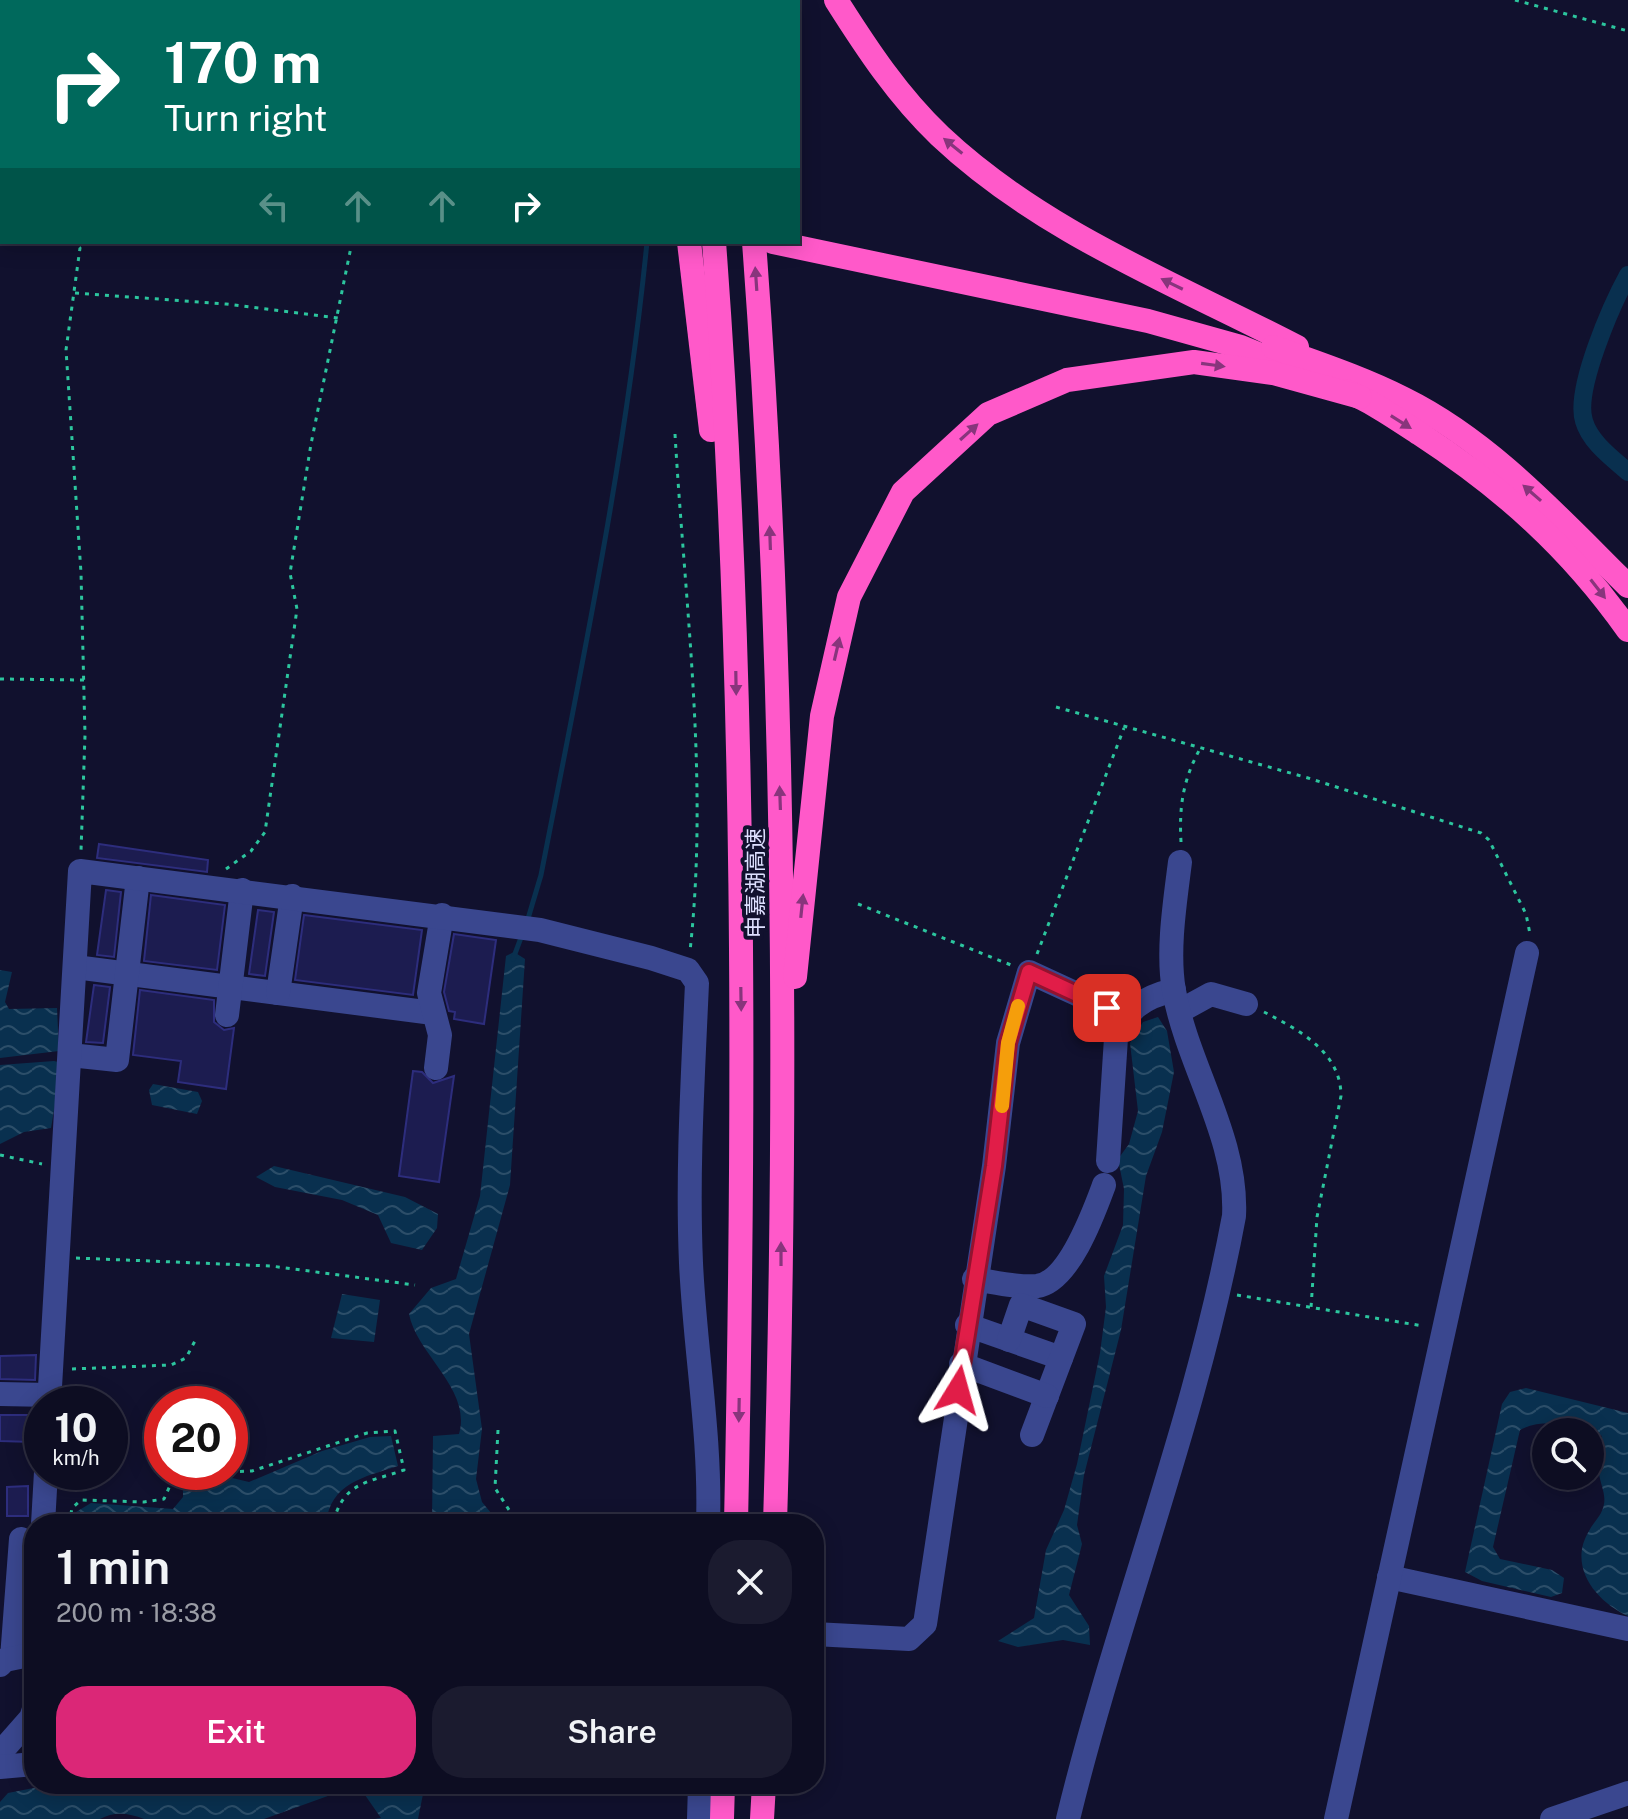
<!DOCTYPE html>
<html lang="en">
<head>
<meta charset="utf-8">
<style>
	:root { --surface:#0d0d22; --page:#1b1b2f; --text:#f1f3f6; --muted:#9a9ca5; --line:#2d2d40; --accent:#db2777 }
	body { margin:0; font-family:"Public Sans","Noto Sans SC",sans-serif; background:var(--page); color:var(--text); height:100vh; display:flex; flex-direction:column; font-size:30px; white-space:nowrap }
	* { box-sizing:border-box; margin:0 }
	p { font-size:26px; color:var(--muted) }
	.icon { flex:none; width:44px; height:44px; fill:none; stroke:currentColor; stroke-width:2; stroke-linecap:round; stroke-linejoin:round }
	.map { position:relative; flex:1; overflow:hidden }
	.side { position:absolute; left:24px; top:1514px; width:800px; height:280px; display:flex; flex-direction:column; background:var(--surface); border-radius:32px; box-shadow:0 4px 20px #0003,0 0 0 2px var(--line) }
	.side>* { flex:none }
	.guide { position:absolute; left:0px; top:0px; width:800px; height:244px; box-shadow:0 4px 20px #0003,0 0 0 2px var(--line); background:#00695c; color:#fff; overflow:hidden }
	.fabs { position:absolute; left:1532px; top:1418px; display:grid; gap:16px }
	.fabs a { display:grid; place-items:center; width:72px; height:72px; border-radius:50%; background:var(--surface); box-shadow:0 4px 20px #0003,0 0 0 2px var(--line); font-size:40px }
	.speed { position:absolute; left:24px; top:1386px; display:flex; gap:16px; font-size:40px; font-weight:700; text-align:center }
	.speed>* { display:grid; place-content:center; width:104px; height:104px; border-radius:50%; background:var(--surface); box-shadow:0 4px 20px #0003,0 0 0 2px var(--line); line-height:1 }
	.speed small { font-size:20px; font-weight:400 }
	.speed .limit { border:12px solid #d22; background:#fff; color:#111 }
	.pin { position:absolute; display:grid; place-items:center; width:68px; height:68px; color:#fff; margin:-34px; border-radius:16px; box-shadow:0 4px 12px #0006 }
	.me { position:absolute; width:88px; margin:-44px; rotate:8deg; stroke-linejoin:round; filter:drop-shadow(0 0 6px #0008) }
	.turn { display:flex; align-items:center; gap:28px; height:168px; padding:0 32px; font-size:36px }
	.turn .icon { width:104px; height:104px; stroke-width:2.5 }
	.turn b { display:block; font-size:56px; line-height:68px }
	.lanes { display:flex; align-items:center; height:76px; padding:0 32px; background:#0003; justify-content:center; gap:40px; direction:ltr }
	.lanes .off { opacity:.35 }
	.round { display:grid; place-items:center; flex:none; width:84px; height:84px; border-radius:32px; background:var(--page) }
	.overview { display:flex; align-items:center; justify-content:space-between; height:136px; padding:0 32px }
	h1 { font-size:48px; font-weight:600; line-height:60px }
	.primary-button { display:flex; gap:16px; margin-top:auto; padding:16px 32px }
	.primary-button a { flex:1; height:92px; border-radius:32px; background:var(--accent); color:#fff; font-size:32px; font-weight:600; line-height:92px; text-align:center }
	.primary-button a+a { background:var(--page); color:var(--text) }
	.map>svg:first-child { display:block }
	.water { fill:url(#water-waves) }
	.lines { fill:none; stroke-linecap:round; stroke-linejoin:round }
	.stream { stroke:#09304f; stroke-width:5 }
	.canal { stroke:#09304f; stroke-width:18 }
	.building { fill:#1c1c50; stroke:#2d2d7d; stroke-width:2 }
	.path { stroke:#2cc59e; stroke-width:3; stroke-dasharray:4 6; stroke-linecap:butt }
	.minor { stroke:#3a478f; stroke-width:24 }
	.highway { stroke:#ff59c9; stroke-width:24 }
	.oneway { fill:#88357c }
	.route-casing { stroke:#92132f; stroke-width:20 }
	.route { stroke:#e11d48; stroke-width:14 }
	.slow { stroke:#f59e0b; stroke-width:14 }
	.labels { text-anchor:middle; dominant-baseline:central; stroke-width:8; stroke-linejoin:round; paint-order:stroke }
	.street-label { font-size:22px; fill:#dee0ff; stroke:#11112e }
</style>
</head>
<body>
<div class="map">
<svg width="1628" height="1819" viewBox="0 0 1628 1819">
	<defs>
		<pattern id="water-waves" width="16" height="10" patternUnits="userSpaceOnUse" patternTransform="scale(2)"><rect width="16" height="10" fill="#09304f"/><path d="M0 5q4-4 8 0t8 0" fill="none" stroke="#2c4e69"/></pattern>
	</defs>
	<rect width="100%" height="100%" fill="#11112e"/>
	<g class="water">
		<path d="M514,952L525,959L510,1185L469,1334L482,1429L476,1479L482,1502L500,1524H432L433,1436L459,1434C472,1389 417,1355 409,1314L431,1288L456,1279L480,1196L506,956Z"/>
		<path d="M0,970L12,972L5,1002L9,1009L57,1008L59,1051L0,1058Z"/>
		<path d="M1158,1017L1167,1031L1174,1072L1162,1132L1146,1176L1121,1330L1084,1475L1077,1525L1082,1544L1069,1595L1089,1626L1090,1645L1063,1640L1018,1647L998,1641L1034,1618L1046,1550L1064,1510L1077,1464L1100,1353L1106,1307L1104,1276L1123,1225L1124,1189L1118,1159L1129,1144L1138,1111L1130,1043L1143,1022Z"/>
		<path d="M54,1061L62,1063L51,1128L24,1132L0,1144V1065Z"/>
		<path d="M153,1084L198,1092L202,1101L197,1114L152,1105L149,1090Z"/>
		<path d="M274,1166L405,1197L438,1214L437,1228L422,1250L391,1243L378,1215L342,1200L275,1187L256,1177Z"/>
		<path d="M342,1294L380,1300L374,1342L331,1338Z"/>
		<path d="M1526,1388L1628,1413V1616C1597,1602 1567,1567 1589,1531C1594,1521 1602,1516 1604,1504C1606,1494 1600,1483 1599,1473C1597,1460 1599,1448 1602,1436C1577,1425 1544,1417 1520,1430L1493,1547L1500,1559L1552,1570L1564,1578L1562,1593L1551,1597L1482,1581L1465,1572L1502,1404L1510,1392Z"/>
		<path d="M391,1436L398,1466C364,1477 330,1483 326,1524H76V1512L91,1503L173,1509L183,1497V1475L207,1472L249,1482L322,1451L370,1437Z"/>
		<path d="M54,1784H425L418,1819H375L381,1818L365,1795L350,1788L264,1819H144C129,1813 114,1811 100,1819H0V1802L8,1793Z"/>
	</g>
	<g class="lines">
		<g class="stream">
			<path d="M285,0V2"/>
			<path d="M527,922L541,875C582,665 626,455 647,242"/>
			<path d="M513,959L522,935"/>
		</g>
		<path class="canal" d="M1628,275C1612,304 1574,390 1584,421C1590,442 1612,458 1628,472"/>
	</g>
	<g class="building">
		<path d="M99,844L208,860L207,872L97,858Z"/>
		<path d="M106,890L121,892L114,957L97,955Z"/>
		<path d="M151,895L225,905L217,970L144,961Z"/>
		<path d="M258,910L274,912L265,976L249,974Z"/>
		<path d="M304,915L422,930L413,995L295,980Z"/>
		<path d="M454,934L496,940L484,1024L454,1019L455,1012L449,1011L444,992Z"/>
		<path d="M94,985L110,987L103,1043L86,1042Z"/>
		<path d="M140,990L214,1000V1022L224,1030L234,1028L226,1089L178,1082L181,1061L133,1055Z"/>
		<path d="M413,1071L422,1072L433,1083L454,1076L439,1182L399,1176Z"/>
		<path d="M36,1355L35,1380L0,1379V1356Z"/>
		<path d="M0,1415H33L32,1442L0,1441Z"/>
		<path d="M28,1486V1516H7V1487Z"/>
	</g>
	<g class="lines">
		<g class="path">
			<path d="M243,0L246,2"/>
			<path d="M1515,0L1628,31"/>
			<path d="M149,2L150,0"/>
			<path d="M0,61L2,63"/>
			<path d="M0,207H2"/>
			<path d="M71,242L80,248L66,350L81,573L85,735L81,851"/>
			<path d="M75,293L226,304L338,318"/>
			<path d="M675,434C685,606 709,779 690,951"/>
			<path d="M0,679L84,680"/>
			<path d="M1056,707L1308,778L1481,833L1489,840L1526,914L1530,934"/>
			<path d="M1181,842C1179,806 1183,779 1201,747"/>
			<path d="M226,869L251,851L265,832L297,609L290,573L311,444L352,242"/>
			<path d="M858,904L1011,965"/>
			<path d="M1037,954L1124,728"/>
			<path d="M1264,1012C1299,1030 1341,1052 1341,1096L1317,1217L1311,1308"/>
			<path d="M0,1155L42,1164"/>
			<path d="M76,1258L271,1266L415,1285"/>
			<path d="M1237,1295L1423,1326"/>
			<path d="M72,1369L171,1365L186,1358L197,1337"/>
			<path d="M498,1430L495,1488L518,1524"/>
			<path d="M230,1472L252,1471L367,1433L395,1431L404,1470C368,1483 343,1481 333,1524"/>
			<path d="M69,1524L72,1508L81,1500L144,1502L164,1499L176,1472"/>
		</g>
		<g class="minor">
			<path d="M75,967L433,1013"/>
			<path d="M278,993L292,896"/>
			<path d="M1180,1011L1211,994L1246,1004"/>
			<path d="M227,1015L242,890"/>
			<path d="M70,1055L117,1060L138,878"/>
			<path d="M436,1068L440,1035L429,993L442,915"/>
			<path d="M1108,1161L1116,1038C1126,1009 1144,997 1174,990"/>
			<path d="M974,1279C994,1282 1017,1288 1037,1286C1069,1282 1094,1212 1104,1185"/>
			<path d="M967,1325L1061,1358"/>
			<path d="M1009,1340L1021,1305L1074,1324L1032,1435"/>
			<path d="M961,1364L1047,1396"/>
			<path d="M0,1394L50,1395"/>
			<path d="M49,1404L80,871L540,930L651,958L688,970L697,983C693,1076 687,1170 691,1263C695,1351 711,1436 708,1524"/>
			<path d="M43,1524L46,1472"/>
			<path d="M1389,1577L1628,1629"/>
			<path d="M814,1634L909,1639L925,1624L994,1166L1008,1043L1029,972L1107,1008L1122,1022"/>
			<path d="M12,1658L21,1539"/>
			<path d="M0,1665L5,1660L34,1654"/>
			<path d="M0,1753L31,1718L34,1709"/>
			<path d="M0,1767L34,1764"/>
			<path d="M699,1819L700,1784"/>
			<path d="M1068,1819C1117,1617 1196,1421 1234,1216C1238,1138 1188,1067 1174,991C1167,951 1175,902 1180,862"/>
			<path d="M1336,1819L1527,953"/>
			<path d="M1552,1819L1628,1793"/>
		</g>
		<g class="highway">
			<path d="M325,0V2"/>
			<path d="M654,0L655,2"/>
			<path d="M696,0V2"/>
			<path d="M735,0V2"/>
			<path d="M836,0C867,49 898,96 940,136C1042,232 1174,283 1297,347"/>
			<path d="M689,242L711,430"/>
			<path d="M714,242C746,669 745,1097 736,1524"/>
			<path d="M754,242C786,668 788,1097 775,1524"/>
			<path d="M773,242L1148,321L1241,347L1287,366"/>
			<path d="M1273,347C1317,363 1363,378 1404,399C1491,442 1560,519 1628,586"/>
			<path d="M1346,391C1373,402 1397,419 1420,434C1504,489 1570,548 1628,630"/>
			<path d="M795,977L822,716L849,597L903,492L988,414L1067,380L1194,362L1273,373L1360,397"/>
			<path d="M722,1819L723,1784"/>
			<path d="M762,1819L764,1784"/>
		</g>
	</g>
	<defs><path id="oneway-solid" d="M-6-.8H1V-3.2L6.5 0L1 3.2V.8H-6Z" transform="scale(2)"/></defs>
	<g class="oneway">
		<use href="#oneway-solid" transform="translate(953 146) rotate(-141)"/>
		<use href="#oneway-solid" transform="translate(756 279) rotate(-94)"/>
		<use href="#oneway-solid" transform="translate(1172 284) rotate(-154)"/>
		<use href="#oneway-solid" transform="translate(1213 365) rotate(8)"/>
		<use href="#oneway-solid" transform="translate(1401 422) rotate(32)"/>
		<use href="#oneway-solid" transform="translate(969 432) rotate(-42)"/>
		<use href="#oneway-solid" transform="translate(1532 493) rotate(-139)"/>
		<use href="#oneway-solid" transform="translate(770 538) rotate(-92)"/>
		<use href="#oneway-solid" transform="translate(1598 589) rotate(52)"/>
		<use href="#oneway-solid" transform="translate(837 649) rotate(-77)"/>
		<use href="#oneway-solid" transform="translate(736 683) rotate(89)"/>
		<use href="#oneway-solid" transform="translate(780 798) rotate(-92)"/>
		<use href="#oneway-solid" transform="translate(802 906) rotate(-84)"/>
		<use href="#oneway-solid" transform="translate(741 999) rotate(89)"/>
		<use href="#oneway-solid" transform="translate(781 1254) rotate(-90)"/>
		<use href="#oneway-solid" transform="translate(739 1410) rotate(91)"/>
	</g>
	<g class="lines">
		<g class="route-casing">
			<path id="route" d="M958,1390L994,1166L1008,1043L1029,972L1107,1008"/>
		</g>
		<use href="#route" class="route"/>
		<path class="slow" d="M1002,1106L1008,1043L1018,1006"/>
	</g>
	<g class="labels">
		<g class="street-label">
			<text transform="translate(755 883) rotate(-90)">申嘉湖高速</text>
		</g>
	</g>
</svg>
<div class="fabs">
<a><svg class="icon" aria-label="search" viewBox="0 0 24 24"><circle cx="10" cy="10" r="6"/><path d="M15 15l6 6"/></svg></a>
</div>
<div class="speed"><div>10<small>km/h</small></div><div class="limit">20</div></div>
<div class="pin" style="left:1107px;top:1008px;background:#d93025"><svg class="icon" aria-label="arrive" viewBox="0 0 24 24"><path d="M6 21V4h12l-3 4 3 4H6"/></svg></div>
<svg class="me" style="left:958px;top:1390px" viewBox="-20 -20 40 40"><path d="M0-17L14 15 0 8-14 15z" fill="#e11d48" stroke="#fff" stroke-width="4"/></svg>
<div class="guide">
<div class="turn"><svg class="icon" aria-label="right" viewBox="0 0 24 24"><path d="M7 20v-9h11M14 6l5 5-5 5"/></svg><div><b>170 m</b>Turn right</div></div>
<div class="lanes"><svg class="icon off" aria-label="left" viewBox="0 0 24 24"><path d="M17 20v-9H6M10 6l-5 5 5 5"/></svg><svg class="icon off" aria-label="ahead" viewBox="0 0 24 24"><path d="M12 20V5M6 11l6-6 6 6"/></svg><svg class="icon off" aria-label="ahead" viewBox="0 0 24 24"><path d="M12 20V5M6 11l6-6 6 6"/></svg><svg class="icon" aria-label="right" viewBox="0 0 24 24"><path d="M7 20v-9h11M14 6l5 5-5 5"/></svg></div>
</div>
<section class="side">
<div class="overview"><div><h1>1 min</h1><p>200 m · 18:38</p></div><a class="round"><svg class="icon" aria-label="close" viewBox="0 0 24 24"><path d="M6 6l12 12M18 6L6 18"/></svg></a></div>
<div class="primary-button"><a>Exit</a><a>Share</a></div>
</section>
</div>
</body>
</html>
